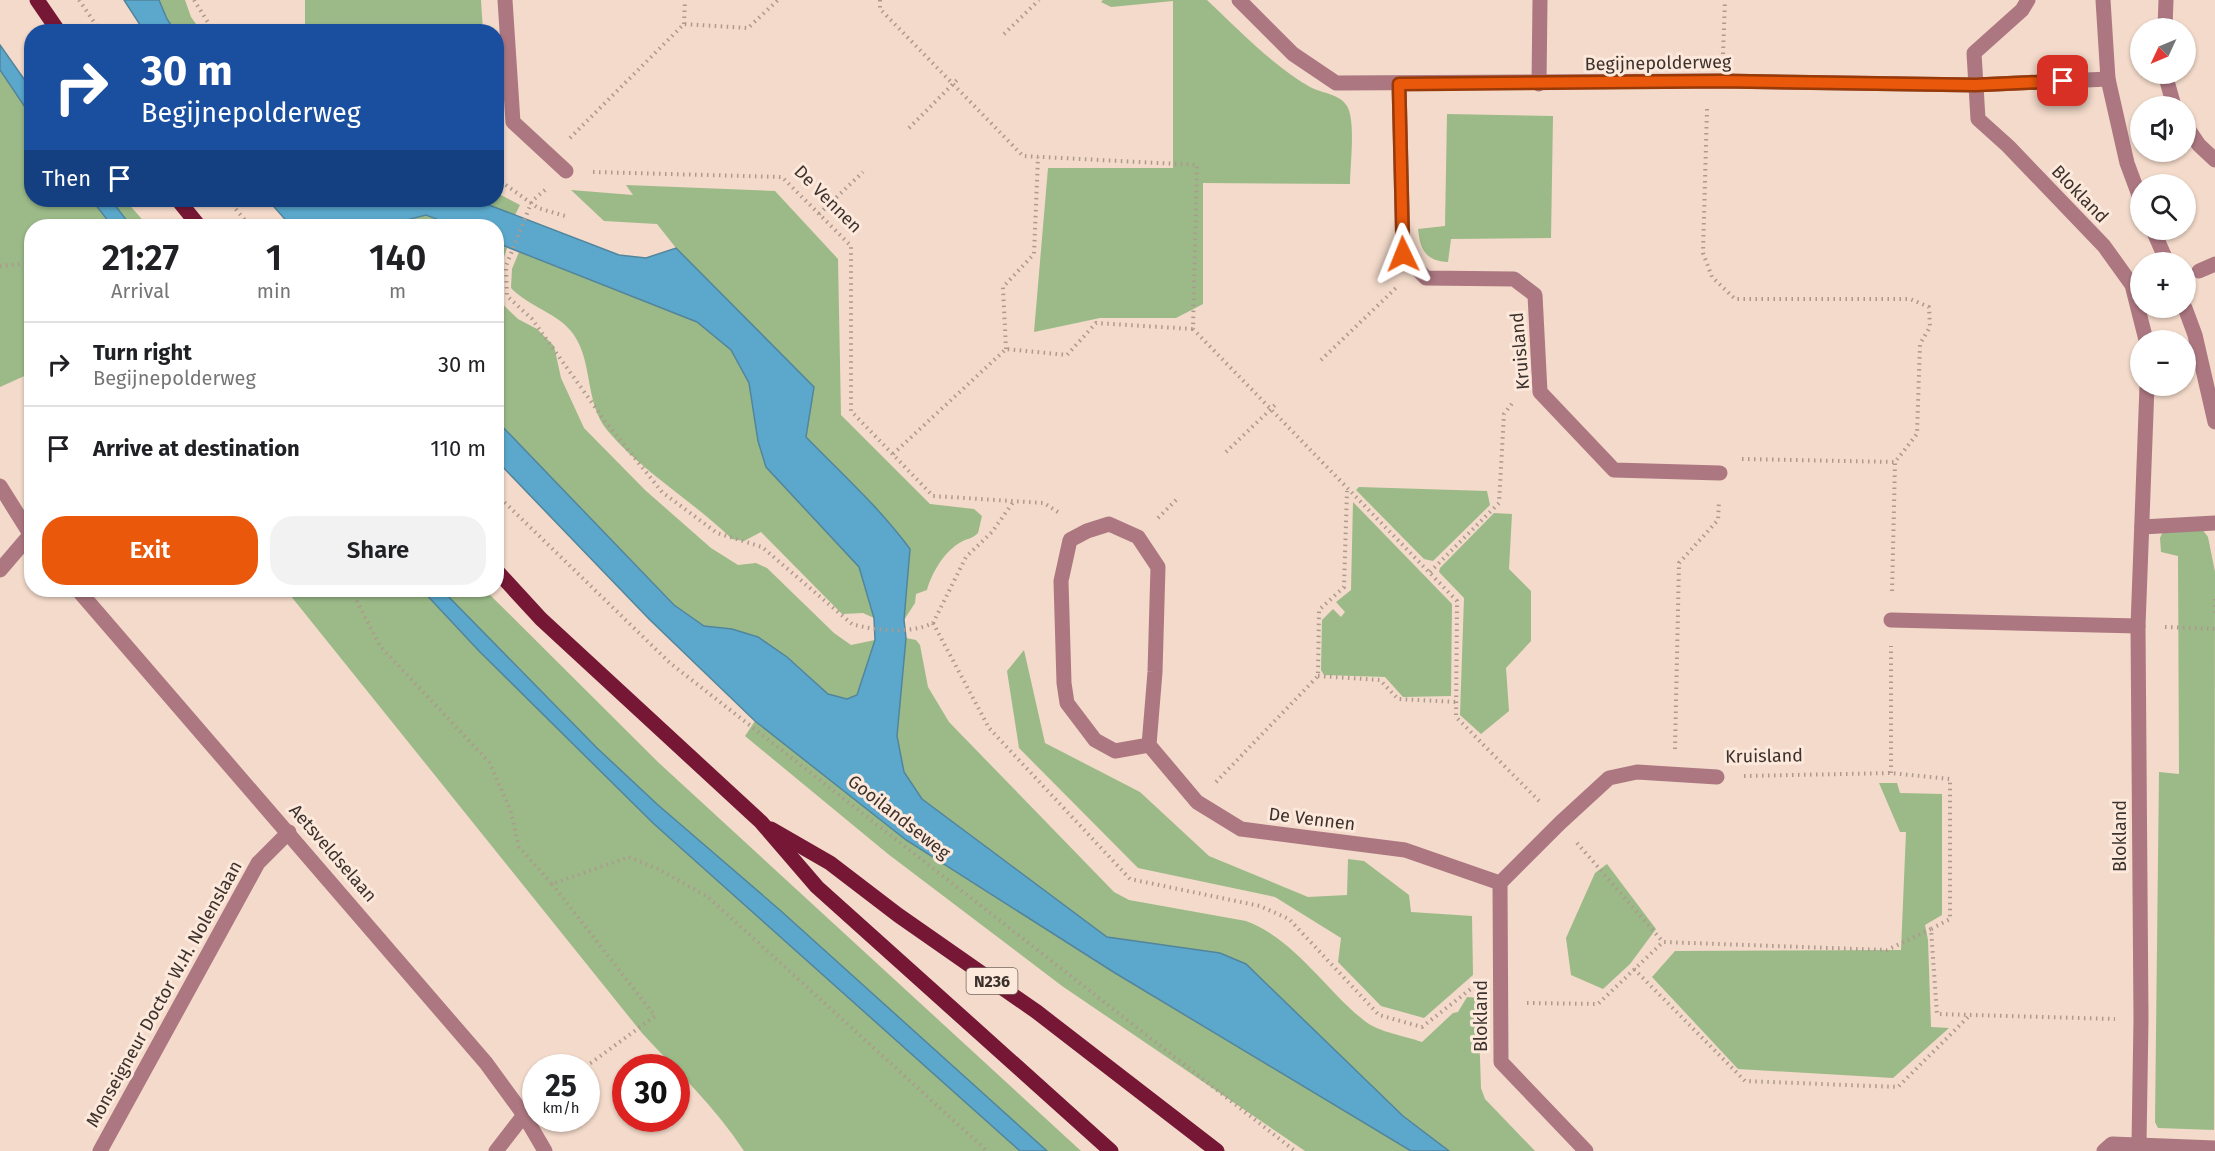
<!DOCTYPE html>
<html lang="en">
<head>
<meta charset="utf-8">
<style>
	:root { --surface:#fff; --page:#f2f2f2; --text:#202124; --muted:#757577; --line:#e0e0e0; --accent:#ea580c }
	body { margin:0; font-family:"Fira Sans",sans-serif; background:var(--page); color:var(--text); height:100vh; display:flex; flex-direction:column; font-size:22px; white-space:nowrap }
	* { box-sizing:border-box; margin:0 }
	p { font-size:20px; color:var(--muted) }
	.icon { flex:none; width:33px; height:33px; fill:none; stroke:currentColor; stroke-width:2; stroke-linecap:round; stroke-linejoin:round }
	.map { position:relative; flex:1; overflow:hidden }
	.sheet { position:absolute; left:24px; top:219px; width:480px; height:378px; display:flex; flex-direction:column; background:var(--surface); border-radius:24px; box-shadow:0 2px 4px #0004 }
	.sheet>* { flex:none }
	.hud { position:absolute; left:24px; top:24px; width:480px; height:183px; border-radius:24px; box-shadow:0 2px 4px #0004; background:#1a4fa0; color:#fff; overflow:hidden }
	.needle { width:39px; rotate:226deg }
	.fabs { position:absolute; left:2130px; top:18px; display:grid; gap:12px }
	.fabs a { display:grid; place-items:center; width:66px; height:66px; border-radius:50%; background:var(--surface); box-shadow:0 2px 4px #0004; font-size:30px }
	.speed { position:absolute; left:522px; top:1054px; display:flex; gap:12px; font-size:30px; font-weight:700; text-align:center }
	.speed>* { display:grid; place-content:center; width:78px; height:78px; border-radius:50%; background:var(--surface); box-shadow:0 2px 4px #0004; line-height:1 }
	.speed small { font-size:15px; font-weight:400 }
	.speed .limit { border:9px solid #d22; background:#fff; color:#111 }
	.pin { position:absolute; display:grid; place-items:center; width:51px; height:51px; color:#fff; margin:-26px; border-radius:12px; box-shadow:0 3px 9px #0006 }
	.me { position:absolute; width:66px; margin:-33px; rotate:358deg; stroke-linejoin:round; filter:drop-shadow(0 0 4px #0008) }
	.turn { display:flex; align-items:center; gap:21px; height:126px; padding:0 18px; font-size:27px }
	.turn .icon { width:78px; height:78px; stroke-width:2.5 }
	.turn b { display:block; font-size:42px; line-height:51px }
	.then { display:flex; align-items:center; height:57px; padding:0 18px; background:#0003; gap:12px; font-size:22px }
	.eta { display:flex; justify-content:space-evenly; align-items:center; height:102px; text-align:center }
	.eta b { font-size:36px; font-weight:600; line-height:42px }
	.primary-button { display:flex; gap:12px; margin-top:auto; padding:12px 18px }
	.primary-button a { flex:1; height:69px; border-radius:24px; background:var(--accent); color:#fff; font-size:24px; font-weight:600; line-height:69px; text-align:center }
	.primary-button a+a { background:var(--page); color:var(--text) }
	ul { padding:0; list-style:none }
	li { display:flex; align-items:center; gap:18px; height:84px; padding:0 18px; border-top:2px solid var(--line) }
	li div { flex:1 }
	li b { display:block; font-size:22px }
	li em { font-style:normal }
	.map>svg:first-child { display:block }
	.green { fill:#9bba88 }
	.water { fill:#5ba8cc; stroke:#52859c; stroke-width:1.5 }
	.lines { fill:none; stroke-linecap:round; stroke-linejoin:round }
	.path { stroke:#ad998d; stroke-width:4; stroke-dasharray:1.5 4.5; stroke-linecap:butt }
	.minor { stroke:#ac7781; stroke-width:15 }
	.major { stroke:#761736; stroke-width:15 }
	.route-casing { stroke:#983908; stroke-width:15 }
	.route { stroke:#ea580c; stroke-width:10 }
	.labels { text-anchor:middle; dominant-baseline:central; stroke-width:6; stroke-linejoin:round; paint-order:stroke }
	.shield { fill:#fde8dc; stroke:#766961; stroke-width:1.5 }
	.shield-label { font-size:16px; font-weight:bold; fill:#3c322c }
	.street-label { font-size:18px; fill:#3c322c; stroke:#fde8dc }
</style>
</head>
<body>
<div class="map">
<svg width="2215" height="1151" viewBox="0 0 2215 1151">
	<rect width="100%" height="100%" fill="#f3daca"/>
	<g class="green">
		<path d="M159,0H185L191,17L201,31H175L167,19Z"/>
		<path d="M305,0H481L483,31H305Z"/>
		<path d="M1103,0H1207C1239,30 1272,65 1310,87C1321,93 1340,94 1347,106C1356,121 1350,166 1350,184L1203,183V304L1176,318H1100L1034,332L1048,168H1173V1L1111,7L1101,2Z"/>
		<path d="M0,50L31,89L32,200H125L148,226H32L31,373L0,387Z"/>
		<path d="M1447,114L1553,116L1551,238L1451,239L1448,262C1426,261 1420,250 1418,229L1445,226Z"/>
		<path d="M626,185L775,191L838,259L841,415L930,504L974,509L982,516L978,533C974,537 971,538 965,540C946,548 932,572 927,590L916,594L915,603L904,620L910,549C879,507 842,474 806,437L814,387L676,248L657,224L604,221L571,190L633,195Z"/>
		<path d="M497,193L520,205L515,215L476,200H496Z"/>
		<path d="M426,215L455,226H395L399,222Z"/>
		<path d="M497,243L507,248L497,278Z"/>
		<path d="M519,252L697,322L731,350L749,383L758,441L859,567L874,618L863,613L842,614L761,532L744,541L732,539C693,501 642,472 607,430C585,403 593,363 574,335C559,313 529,307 511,288L512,269Z"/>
		<path d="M496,298L518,319L537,329L554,346L561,378L584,428L645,490L711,548L738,565L756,563L767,568L834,633L851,645L875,640L857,695L847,699L828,694L787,657L732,629L704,626L674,605L497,421Z"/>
		<path d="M1359,487L1487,491L1490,505L1433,561L1424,559L1356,490Z"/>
		<path d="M1353,502L1452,604L1451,696L1403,697L1385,677L1324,675L1321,670L1322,620L1333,609L1341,617L1345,612L1336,602L1351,590Z"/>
		<path d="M1494,513L1512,514L1509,569L1531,591V641L1506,668L1509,711L1481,734L1460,715L1464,598L1439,572L1440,568Z"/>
		<path d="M2202,529L2208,537L2215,572L2214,1130L2158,1128L2155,1122L2159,772L2179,774L2178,556L2161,552L2160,538L2163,531Z"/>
		<path d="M286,590H485L659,763L1081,1151H744C715,1107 677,1071 642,1033Z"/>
		<path d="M906,638L916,640L920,645L928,687L949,722L1114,892L1129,900L1246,921C1295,939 1326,991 1366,1022C1379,1032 1405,1036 1422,1042L1453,1013L1458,1012L1467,997L1478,998L1481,1088L1485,1099L1535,1151H1449L1403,1116L1134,942L1107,937L922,799L904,772L897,736Z"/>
		<path d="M1024,650L1045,743L1140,792L1209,856L1308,897L1347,895L1348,859L1364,861L1409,895L1411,912L1472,916L1473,975L1424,1018L1381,1006L1338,962L1341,938L1275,897L1138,868L1019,748L1007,671Z"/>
		<path d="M755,721L906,840L1115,973L1411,1151H1305L1062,986L888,854L745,736Z"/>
		<path d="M1879,783H1897L1900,793L1942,794V915L1925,925L1928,940L1931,1027L1949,1028L1893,1078L1738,1069L1652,977L1675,951L1901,950L1906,832H1900Z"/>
		<path d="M1607,864L1656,929L1630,964L1603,989L1571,975L1566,938L1595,873Z"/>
	</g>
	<g class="water">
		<path d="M124,0H159L167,19L175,31H144Z"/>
		<path d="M0,45L31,89V116L0,70Z"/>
		<path d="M92,200H111L131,226H112Z"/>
		<path d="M268,200H476L619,255L646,258L676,248L814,387L806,437C842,474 879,507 910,549L904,620L906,638L897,736L904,772L922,799L1107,937L1220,953L1246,964L1403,1116L1449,1151H1411L1115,973L906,840L755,721L649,619L497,461V421L674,605L704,626L732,629L758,637L787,657L828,694L847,699L857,695L875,640L874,618L859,567L766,467L758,441L749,383L731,350L697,322L497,243L496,226H455L426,215L399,222L395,226H291Z"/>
		<path d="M422,590H442L597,748L658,805L781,911L1047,1151H1020L654,824L479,651Z"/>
	</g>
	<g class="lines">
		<g class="path">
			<path d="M79,0L101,32"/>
			<path d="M194,0L214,32"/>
			<path d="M880,0V9L1023,156L1197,165L1193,329L1457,601L1456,717L1542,804"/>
			<path d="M684,24L685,0"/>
			<path d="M1004,34L1039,0"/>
			<path d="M1723,54L1725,0"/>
			<path d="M1707,109L1703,253L1712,277L1735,299H1910L1929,307L1930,327L1920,344L1917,434L1895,462L1892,594"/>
			<path d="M909,128L958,79"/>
			<path d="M570,138L684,24L748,28L778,0"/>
			<path d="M593,172L782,177L851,246V411L933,496L1044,503L1061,514"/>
			<path d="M496,178L538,208L565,216"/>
			<path d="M545,190L532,201L506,266L507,296L532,319L605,421L662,492L717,533L762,547L852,624C876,631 911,634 933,623L966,557L992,532L1014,501"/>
			<path d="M228,200L250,226"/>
			<path d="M819,214L863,172"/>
			<path d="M0,266L32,263"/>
			<path d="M1006,349L1003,287L1034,254L1038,157"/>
			<path d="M1321,360L1397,287"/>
			<path d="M1226,452L1275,405"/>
			<path d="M893,454L1006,349L1067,355L1096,323L1193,329"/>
			<path d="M1742,459L1895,462"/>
			<path d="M496,494L670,663L1295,1151"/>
			<path d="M1158,518L1179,497"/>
			<path d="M1430,572L1499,503L1504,414L1514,401"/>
			<path d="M351,590L380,646L489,762L510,809L519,847L552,884L629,857L658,869L708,897L987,1151"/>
			<path d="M2215,599V613"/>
			<path d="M933,623L989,728L1130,879L1260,906L1289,919L1379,1015L1422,1027L1472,988"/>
			<path d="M2165,627L2215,629"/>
			<path d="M1318,676L1380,680L1398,699L1457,702"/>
			<path d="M1675,749L1679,563L1718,520L1719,501"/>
			<path d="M1891,773V646"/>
			<path d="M1744,776L1891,773L1950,779V919L1931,929L1937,1014L2115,1019"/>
			<path d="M1216,782L1318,676L1319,610L1344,587L1347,491"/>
			<path d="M1577,843L1663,942"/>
			<path d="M552,884L655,1016L584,1068"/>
			<path d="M1634,969L1745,1081L1898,1087L1970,1015"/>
			<path d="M1527,1003L1598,1004L1663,942L1887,950L1931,929"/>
		</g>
		<g class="minor">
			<path d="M505,0L513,122L566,171"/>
			<path d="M1239,0L1293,54L1336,83L1722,81L1975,85L2108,79"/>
			<path d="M2028,0L2022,10L1974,53L1978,119L2008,146L2104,246L2132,285L2146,340"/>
			<path d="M2103,0L2108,79L2127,163L2140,198"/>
			<path d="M2165,28L2166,0"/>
			<path d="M2165,74L2174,106"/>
			<path d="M1399,84L1403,254L1426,278L1514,279L1535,295L1540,392L1614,470L1720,473"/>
			<path d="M1539,84L1540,0"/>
			<path d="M2186,126L2199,145L2215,160"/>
			<path d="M2153,230L2167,262"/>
			<path d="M2199,271L2215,264"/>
			<path d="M2185,308L2195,335L2215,422"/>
			<path d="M0,486L32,537"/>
			<path d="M2142,527L2215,523"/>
			<path d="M0,570L30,535"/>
			<path d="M78,590L486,1063L524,1115L545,1151"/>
			<path d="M1891,620L2138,626"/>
			<path d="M1149,745L1115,751L1095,740L1067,703L1064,683L1061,581L1070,540L1087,531L1109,524L1138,537L1158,567L1155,672L1149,745L1197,802L1241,829L1405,850L1500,883"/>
			<path d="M1500,883L1501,1062L1586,1151"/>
			<path d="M1500,883L1560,823L1609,778L1637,772L1717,777"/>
			<path d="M2139,1144L2141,1019L2138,626L2147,386"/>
			<path d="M100,1151L258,863L289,832"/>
			<path d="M496,1151L524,1115"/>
			<path d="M2104,1151L2112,1144L2215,1148"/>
		</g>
		<g class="major">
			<path d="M37,0L59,32"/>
			<path d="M178,200L199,226"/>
			<path d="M496,570L541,619L761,822L817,887L1111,1151"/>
			<path d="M771,829L830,863L898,915L1037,1012L1217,1151"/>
		</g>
	</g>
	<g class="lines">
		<g class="route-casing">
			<path id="route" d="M1403,254L1399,84L1722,81L1975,85L2063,81"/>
		</g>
		<use href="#route" class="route"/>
	</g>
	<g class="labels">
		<rect class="shield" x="966.5" y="968" width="51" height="26" rx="4.5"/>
		<g class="shield-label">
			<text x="992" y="981">N236</text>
		</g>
		<g class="street-label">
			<text transform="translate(1658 63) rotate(-1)">Begijnepolderweg</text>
			<text transform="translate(2080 194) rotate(46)">Blokland</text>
			<text transform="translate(828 199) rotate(45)">De Vennen</text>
			<text transform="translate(1520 351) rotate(-95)">Kruisland</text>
			<text transform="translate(1764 756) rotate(-1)">Kruisland</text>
			<text transform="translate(899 817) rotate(38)">Gooilandseweg</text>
			<text transform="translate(1312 819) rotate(7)">De Vennen</text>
			<text transform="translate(2120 836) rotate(-90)">Blokland</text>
			<text transform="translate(333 853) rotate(49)">Aetsveldselaan</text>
			<text transform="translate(164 994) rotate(-61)">Monseigneur Doctor W.H. Nolenslaan</text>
			<text transform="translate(1481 1016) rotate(-90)">Blokland</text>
		</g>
	</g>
</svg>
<div class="fabs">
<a><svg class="needle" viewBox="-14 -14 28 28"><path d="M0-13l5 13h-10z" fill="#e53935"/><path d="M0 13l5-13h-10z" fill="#757577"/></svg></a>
<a><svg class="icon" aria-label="sound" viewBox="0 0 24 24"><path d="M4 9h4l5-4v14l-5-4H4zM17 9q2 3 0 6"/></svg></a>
<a><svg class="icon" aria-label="search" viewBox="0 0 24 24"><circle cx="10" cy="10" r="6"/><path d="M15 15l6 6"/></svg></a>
<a>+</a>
<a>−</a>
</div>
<div class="speed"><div>25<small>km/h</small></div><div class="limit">30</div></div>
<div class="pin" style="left:2063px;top:81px;background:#d93025"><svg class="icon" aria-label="arrive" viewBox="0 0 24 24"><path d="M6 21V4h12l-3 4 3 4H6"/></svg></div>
<svg class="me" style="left:1403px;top:254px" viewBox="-20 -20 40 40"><path d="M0-17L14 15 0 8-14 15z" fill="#ea580c" stroke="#fff" stroke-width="4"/></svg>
<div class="hud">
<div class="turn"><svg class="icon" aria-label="right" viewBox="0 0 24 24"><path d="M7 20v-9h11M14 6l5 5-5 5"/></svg><div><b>30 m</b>Begijnepolderweg</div></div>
<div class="then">Then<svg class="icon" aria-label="arrive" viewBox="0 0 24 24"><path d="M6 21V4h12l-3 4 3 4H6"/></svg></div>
</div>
<section class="sheet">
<div class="eta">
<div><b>21:27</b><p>Arrival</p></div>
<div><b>1</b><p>min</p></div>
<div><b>140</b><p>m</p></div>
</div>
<ul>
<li><svg class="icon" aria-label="right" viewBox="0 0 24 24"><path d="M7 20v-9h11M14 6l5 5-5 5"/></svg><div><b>Turn right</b><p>Begijnepolderweg</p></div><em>30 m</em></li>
<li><svg class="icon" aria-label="arrive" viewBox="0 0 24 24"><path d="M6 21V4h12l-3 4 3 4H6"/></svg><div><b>Arrive at destination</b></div><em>110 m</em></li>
</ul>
<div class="primary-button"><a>Exit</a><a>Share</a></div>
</section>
</div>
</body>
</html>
